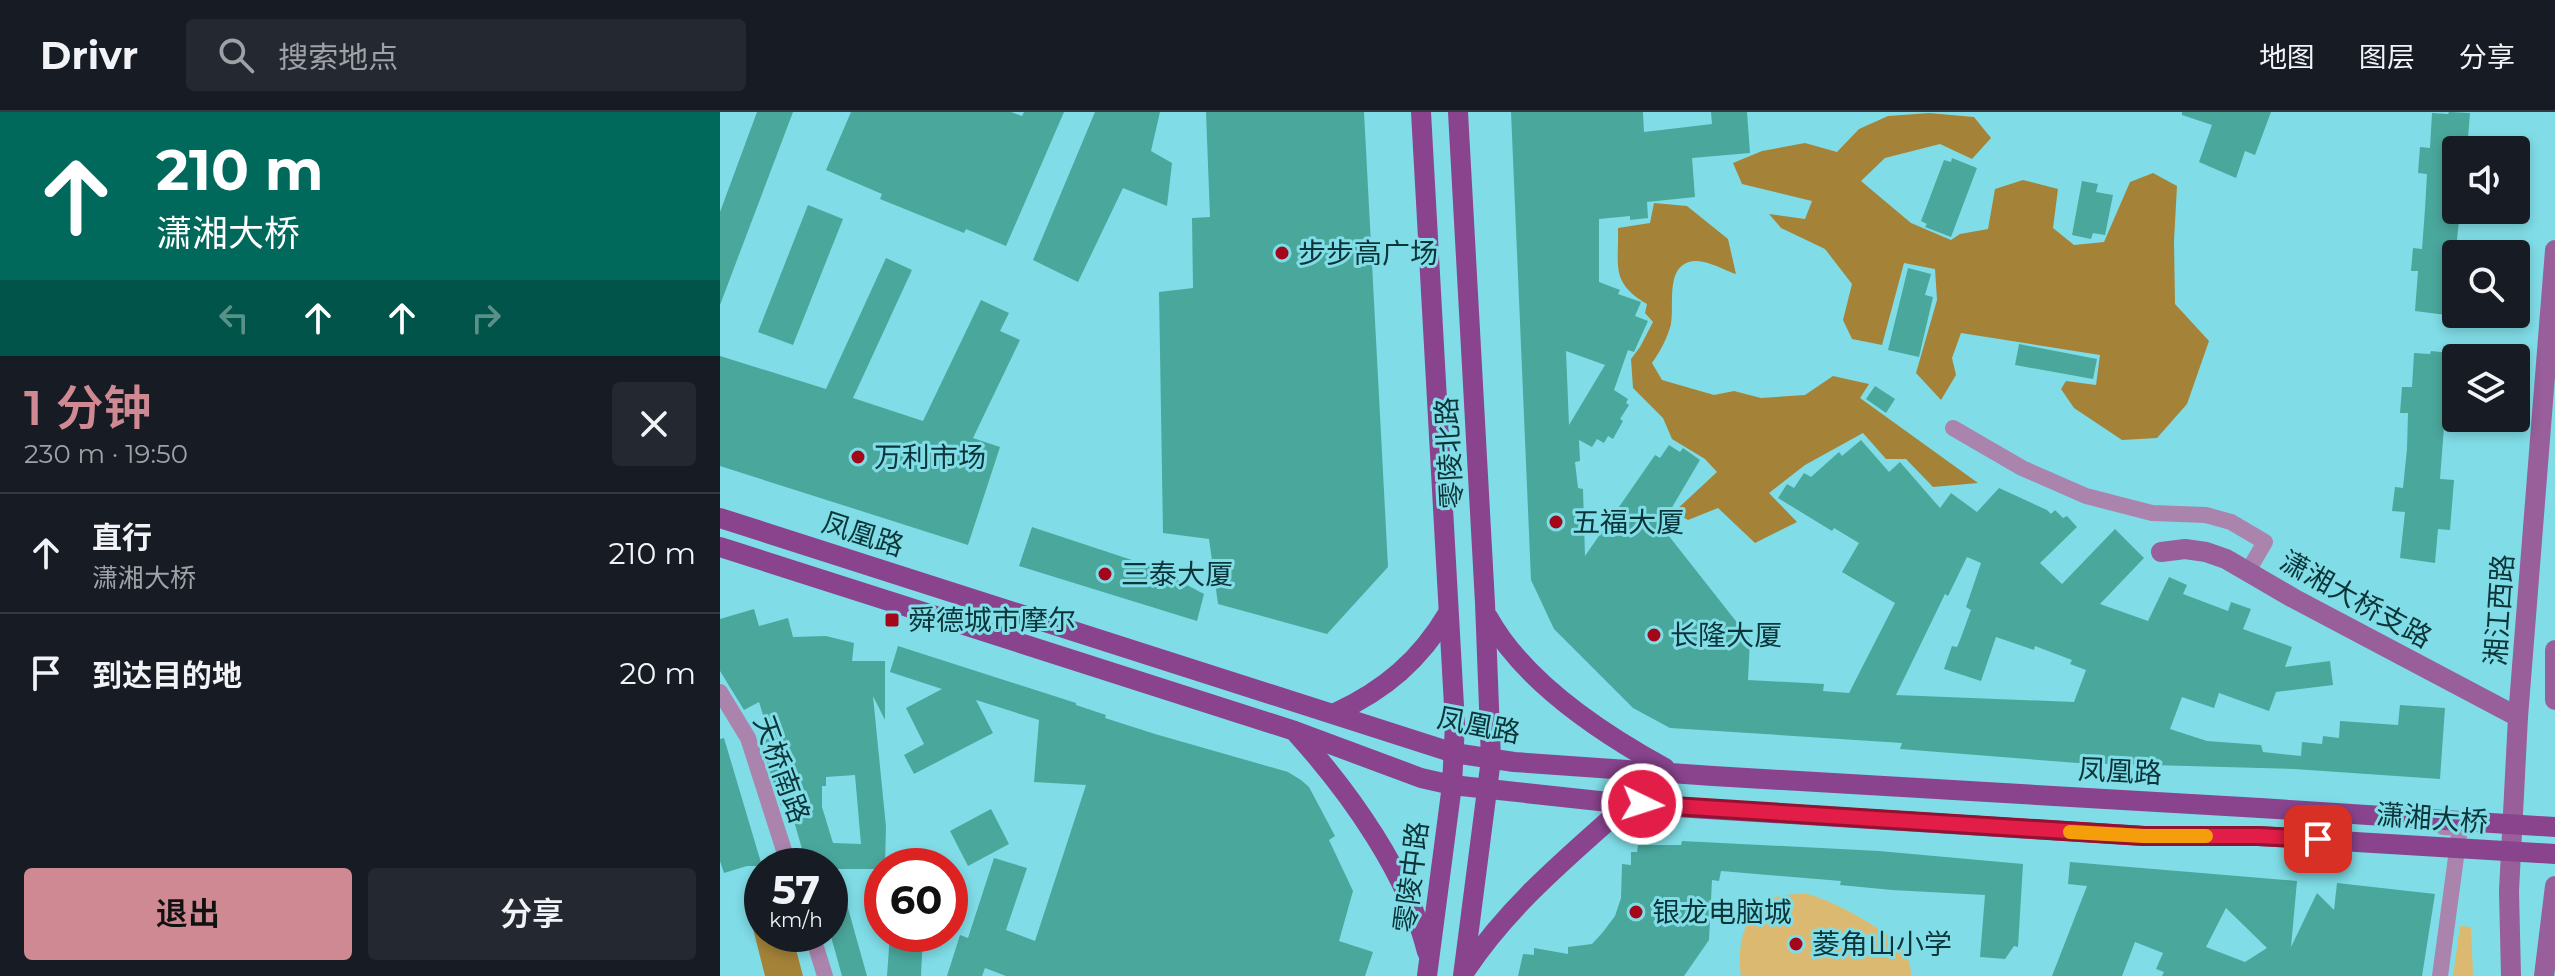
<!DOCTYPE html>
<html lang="zh">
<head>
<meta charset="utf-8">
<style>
	:root { --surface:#171b24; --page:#242831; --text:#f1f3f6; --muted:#9ea1a6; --line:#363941; --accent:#ce8993 }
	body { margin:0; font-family:Montserrat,"Noto Sans SC",sans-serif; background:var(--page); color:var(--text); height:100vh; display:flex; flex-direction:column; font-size:30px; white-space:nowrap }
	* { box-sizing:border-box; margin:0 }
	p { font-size:26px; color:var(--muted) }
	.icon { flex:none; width:44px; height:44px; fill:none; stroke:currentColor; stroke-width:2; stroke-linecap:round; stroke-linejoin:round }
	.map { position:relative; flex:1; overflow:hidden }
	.details { display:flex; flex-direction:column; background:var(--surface); width:720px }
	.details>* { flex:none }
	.hud { background:#00695c; color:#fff; overflow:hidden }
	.controls { position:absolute; left:1722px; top:24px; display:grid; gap:16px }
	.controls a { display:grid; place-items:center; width:88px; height:88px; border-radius:8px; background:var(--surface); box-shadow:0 4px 12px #0003; font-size:40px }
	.speed { position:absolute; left:24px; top:736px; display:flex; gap:16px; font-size:40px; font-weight:700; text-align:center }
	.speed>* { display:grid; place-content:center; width:104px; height:104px; border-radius:50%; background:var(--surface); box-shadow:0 4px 12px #0003; line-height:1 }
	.speed small { font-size:20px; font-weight:400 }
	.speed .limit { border:12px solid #d22; background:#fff; color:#111 }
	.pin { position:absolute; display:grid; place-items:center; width:68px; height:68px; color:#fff; margin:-34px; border-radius:16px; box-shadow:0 4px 12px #0006 }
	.me { position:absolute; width:88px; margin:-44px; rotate:94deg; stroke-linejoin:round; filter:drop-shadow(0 0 6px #0008) }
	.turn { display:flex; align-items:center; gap:28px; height:168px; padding:0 24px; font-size:36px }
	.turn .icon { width:104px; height:104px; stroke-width:2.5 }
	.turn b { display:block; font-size:56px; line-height:68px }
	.lanes { display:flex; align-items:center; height:76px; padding:0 24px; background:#0003; justify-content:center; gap:40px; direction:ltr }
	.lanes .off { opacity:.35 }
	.round { display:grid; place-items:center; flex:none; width:84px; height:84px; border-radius:8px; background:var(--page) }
	.headline { display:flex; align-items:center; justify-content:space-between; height:136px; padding:0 24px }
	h1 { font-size:48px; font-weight:600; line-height:60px; color:var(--accent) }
	.button { display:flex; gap:16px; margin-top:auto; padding:16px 24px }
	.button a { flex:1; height:92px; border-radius:8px; background:var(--accent); color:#111; font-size:32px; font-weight:600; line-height:92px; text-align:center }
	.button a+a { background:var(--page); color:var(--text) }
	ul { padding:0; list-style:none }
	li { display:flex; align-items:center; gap:24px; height:120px; padding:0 24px; border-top:2px solid var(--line) }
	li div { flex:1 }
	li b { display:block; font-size:30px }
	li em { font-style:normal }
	header { display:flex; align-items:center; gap:48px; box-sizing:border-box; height:112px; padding:0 40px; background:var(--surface); border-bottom:2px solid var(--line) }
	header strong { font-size:38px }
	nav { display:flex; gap:44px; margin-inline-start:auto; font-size:28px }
	.search { width:560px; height:72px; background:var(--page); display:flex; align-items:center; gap:20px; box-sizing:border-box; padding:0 28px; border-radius:8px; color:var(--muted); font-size:30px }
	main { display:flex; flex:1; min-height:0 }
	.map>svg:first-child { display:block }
	.green { fill:#dcb970 }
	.forest { fill:#a48338 }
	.building { fill:#4aa79c; fill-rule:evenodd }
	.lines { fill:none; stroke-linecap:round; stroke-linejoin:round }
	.street { stroke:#aa84ac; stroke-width:16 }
	.secondary { stroke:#985f9b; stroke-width:20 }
	.primary { stroke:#8a448e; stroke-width:20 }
	.primary-bridge { stroke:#8a448e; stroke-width:20 }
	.route-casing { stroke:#92132f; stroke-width:20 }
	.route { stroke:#e11d48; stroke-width:14 }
	.slow { stroke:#f59e0b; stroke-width:14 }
	.poi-dot { fill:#a30719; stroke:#80dde7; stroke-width:3 }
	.labels { text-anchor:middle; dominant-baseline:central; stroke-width:6; stroke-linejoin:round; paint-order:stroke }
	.poi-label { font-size:28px; fill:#0b3539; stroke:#80dde7; text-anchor:start }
	.street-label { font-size:28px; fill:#0b3539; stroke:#80dde7 }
</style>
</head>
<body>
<header>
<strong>Drivr</strong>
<div class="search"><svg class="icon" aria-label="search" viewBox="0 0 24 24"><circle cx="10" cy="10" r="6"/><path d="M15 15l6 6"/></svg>搜索地点</div>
<nav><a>地图</a><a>图层</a><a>分享</a></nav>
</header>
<main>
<section class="details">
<div class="hud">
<div class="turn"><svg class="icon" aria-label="ahead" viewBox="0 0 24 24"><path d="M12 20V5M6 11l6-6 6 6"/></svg><div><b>210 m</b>潇湘大桥</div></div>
<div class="lanes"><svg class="icon off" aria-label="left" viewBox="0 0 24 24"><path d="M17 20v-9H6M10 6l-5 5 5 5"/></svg><svg class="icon" aria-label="ahead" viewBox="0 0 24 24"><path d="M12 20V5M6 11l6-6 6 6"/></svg><svg class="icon" aria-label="ahead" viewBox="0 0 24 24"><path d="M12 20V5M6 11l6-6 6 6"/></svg><svg class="icon off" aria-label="right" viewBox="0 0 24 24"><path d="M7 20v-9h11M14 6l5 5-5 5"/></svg></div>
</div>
<div class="headline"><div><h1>1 分钟</h1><p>230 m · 19:50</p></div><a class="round"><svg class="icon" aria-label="close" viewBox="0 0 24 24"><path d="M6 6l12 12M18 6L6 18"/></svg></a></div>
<ul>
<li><svg class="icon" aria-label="ahead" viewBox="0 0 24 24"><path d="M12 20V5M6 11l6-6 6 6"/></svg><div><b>直行</b><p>潇湘大桥</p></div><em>210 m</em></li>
<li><svg class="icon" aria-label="arrive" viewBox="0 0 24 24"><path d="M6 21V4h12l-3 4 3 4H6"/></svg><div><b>到达目的地</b></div><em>20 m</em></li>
</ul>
<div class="button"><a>退出</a><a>分享</a></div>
</section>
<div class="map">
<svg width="1835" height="864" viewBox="0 0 1835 864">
	<rect width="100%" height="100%" fill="#80dde7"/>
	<g class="green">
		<path d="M1087,782C1110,787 1165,817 1181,835C1188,843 1191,854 1191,864H1021C1017,838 1022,803 1048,788C1060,782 1075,782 1087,782Z"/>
		<path d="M1740,814L1751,815L1753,864H1733Z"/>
	</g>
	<g class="forest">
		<path d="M1209,1L1254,5L1271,26L1252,47L1220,32L1165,46L1141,69L1191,111L1231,128L1240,122L1268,117L1275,77L1303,68L1338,77L1333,116L1354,133L1384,130L1410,70L1433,61L1457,74L1454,129L1455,192L1489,229L1467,292L1437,326L1402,328L1354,296L1341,277L1346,269L1376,273L1380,243L1241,221L1232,246L1236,263L1221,288L1196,261L1217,188L1215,157L1184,151L1162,233L1132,227L1123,208L1132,172L1105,137L1061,116L1049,102L1085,107L1092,89L1022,72L1013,51L1042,39L1085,31L1117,40L1139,17L1168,4Z"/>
		<path d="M934,91L967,94L1008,127L1016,162C1004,158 987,148 975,149C944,151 955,193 951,212C947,227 941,238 932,251L942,268L994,283L1014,279L1041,286L1085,283L1113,264L1149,272L1140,286L1258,371L1213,375L1186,347H1166L1143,321L1085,353L1049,381L1077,410L1035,431L998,396L968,408L954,400L997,360L985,347L952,327L943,306L913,276L911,247L920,235L933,210L925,201L927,192C890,170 899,155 898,116L930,111Z"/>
		<path d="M42,780V822H72L83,864H45L25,785Z"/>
	</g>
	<g class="building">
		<path d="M37,0H73L0,193V100Z"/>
		<path d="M131,0H291L302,4L304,0H344L286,134L246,117L244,121L160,87L162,82L106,58Z"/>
		<path d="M375,0H440L431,39L452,51L447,94L403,76L358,170L313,148Z"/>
		<path d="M486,0H644L668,455L607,522L498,492L489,427L443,421L439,180L473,176L472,106L490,105Z"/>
		<path d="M791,0H923L924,20L992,12L991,0H1027L1030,41L972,46L975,85L927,90L928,106L910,108V104L879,107V170L900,178L898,182L921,190L915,204L928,209L914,240L908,238L894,278L908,287L906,291L909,293L900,307L903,309L893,327L888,324L884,331L877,327L872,335L859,328L860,349L855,350L858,376L863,377L865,444L935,343L940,346L949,333L960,340L963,336L980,348L941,414L1030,527L1028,568L1104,572L1103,579L1129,581L1175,491L1122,460L1139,431L1114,416L1112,419L1058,386L1067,372L1074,376L1084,361L1091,365L1119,340L1122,344L1141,328L1169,360L1180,350L1220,396L1231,381L1257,400L1279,376L1327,398L1331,402L1335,398L1343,406L1347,404L1357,415L1320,451L1342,472L1395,417L1424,446L1380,492L1428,509L1449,465L1467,473L1463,482L1508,499L1511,490L1531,497L1523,517L1572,535L1565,555L1610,549L1613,573L1556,580L1549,599L1499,581L1494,596L1462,585L1450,617L1487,629L1541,633L1543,640L1581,644L1582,630L1602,632L1603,624L1619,626L1620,609L1678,613L1680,593L1725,596L1720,667L1574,657L1358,651L1180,637L1182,631L950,616L913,596L834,517L811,468ZM846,239L885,253L849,313ZM1247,445L1261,451L1246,495L1251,498L1240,528L1237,535L1232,534L1224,557L1261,569L1276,525L1314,538L1315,534L1352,548L1350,552L1366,558L1354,590L1176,583L1225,482L1228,484Z"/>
		<path d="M1462,0H1551L1535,43L1525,39L1516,66L1479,50L1492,13L1462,3Z"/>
		<path d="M1729,0L1750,1L1747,38H1736V98H1740L1737,128L1774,130L1773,142H1736L1734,204L1695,199L1698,159H1691L1693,136L1702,137L1705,97L1707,62L1698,61L1700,35L1710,36L1712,1L1728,2Z"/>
		<path d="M1232,46L1257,56L1231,125L1205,115L1207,112L1201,109L1224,48L1231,50Z"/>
		<path d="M1362,69L1378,72L1376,80L1393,83L1385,123L1373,121L1371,127L1352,123Z"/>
		<path d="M88,93L123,107L73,233L38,220Z"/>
		<path d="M166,146L192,158L133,286L203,309L261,188L289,201L280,219L300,228L253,326L280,335L248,433L0,354V244L106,277Z"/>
		<path d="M1188,156L1211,162L1205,183L1213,185L1199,245L1168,238Z"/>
		<path d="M1299,232L1377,247L1373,267L1295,253Z"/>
		<path d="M1711,239L1731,241L1729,267H1736V316L1724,315L1720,367L1734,368L1730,418L1718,417L1715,451L1680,446L1685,400L1672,399L1675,375L1683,376L1687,337L1688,301H1680L1682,275H1692L1694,241L1710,242Z"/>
		<path d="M1155,274L1175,287L1166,301L1146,287Z"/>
		<path d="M312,415L433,455L484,482L477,509L299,454Z"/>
		<path d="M34,497L39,514L68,506L73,525L106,524L134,531L132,549H165V608L153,584L166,715L165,754H162V757H117L147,864H122L110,821V754H87L69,692L61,694L40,629L50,626L39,590L24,598L0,559V507ZM135,663L141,732L113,731L102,695V674H106V665Z"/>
		<path d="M178,534L356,591V593L386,603L385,606L435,622L568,660L581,668L589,675L615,724L609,728L633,779L619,829L653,840L645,864H286L265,856L262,864H227L240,823L248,826L274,746L307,756L286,818L315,829L366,673L314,670L319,608L256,588L273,621L194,662L184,643L204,632L186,596L222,577L170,560Z"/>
		<path d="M4,626L42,754H27L4,761L0,749V627Z"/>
		<path d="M271,697L289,732L248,754L230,719Z"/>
		<path d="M962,729L1159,739L1303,752L1298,835L1294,834L1285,847L1260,845L1265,783L1172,778L1120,773L1121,769L1001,759L999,769L992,768L989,828L964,864H798L803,842L814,843V836L848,842V835L872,832L883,820L895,804L901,786L902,752L911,753V740H917L918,733H961Z"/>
		<path d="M1350,750L1577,769L1571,835L1597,781L1614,798L1617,771L1715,782L1702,864H1442L1444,860L1436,857L1443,841L1415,830L1402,864H1332L1367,774L1348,772ZM1506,796L1547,836L1525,850L1486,835Z"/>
		<path d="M170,822H203L201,864H167Z"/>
	</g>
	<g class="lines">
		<g class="street">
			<path d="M1233,316L1302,356L1366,384L1432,401L1486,403L1511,410L1545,430L1528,459"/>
			<path d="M0,580L28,626L69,754"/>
			<path d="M92,822L105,864"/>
			<path d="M1720,864L1740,716L1723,715"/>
		</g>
		<g class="secondary">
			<path d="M1441,440L1465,437L1486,440L1506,447L1573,486L1798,605"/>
			<path d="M1835,538V588"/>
			<path d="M1791,864L1789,779L1798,605L1835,138"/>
			<path d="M1824,864L1835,774"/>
		</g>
		<g class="primary">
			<path d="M701,0L735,612L732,673L707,864"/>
			<path d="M738,0L765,491L771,647L743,864"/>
			<path d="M0,406L734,641L794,650L993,664L1540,696"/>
			<path d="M0,435L575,619L701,666L732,673L907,692L1424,724H1538"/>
			<path d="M768,505C804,570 881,621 945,656"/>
			<path d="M615,601C665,578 700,548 728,501"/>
			<path d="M577,622C630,681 688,762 707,840"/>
			<path d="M746,858C789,793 849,744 907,692"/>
		</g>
		<g class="primary-bridge">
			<path d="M1540,696L1835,715"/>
			<path d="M1538,724L1835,742"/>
		</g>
	</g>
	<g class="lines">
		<g class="route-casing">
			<path id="route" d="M922,692L1424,724H1538L1598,727"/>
		</g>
		<use href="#route" class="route"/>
		<path class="slow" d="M1350,720L1424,724H1486"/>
	</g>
	<g class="poi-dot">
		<circle cx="562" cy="141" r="8"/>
		<circle cx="138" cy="345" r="8"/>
		<circle cx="836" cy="410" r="8"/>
		<circle cx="385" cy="462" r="8"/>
		<rect x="164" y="500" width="16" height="16" rx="4"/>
		<circle cx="934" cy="523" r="8"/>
		<circle cx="916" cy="800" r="8"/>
		<circle cx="1076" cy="832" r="8"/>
	</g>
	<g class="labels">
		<g class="poi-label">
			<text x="578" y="141">步步高广场</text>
			<text x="154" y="345">万利市场</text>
			<text x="852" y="410">五福大厦</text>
			<text x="401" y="462">三泰大厦</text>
			<text x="188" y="508">舜德城市摩尔</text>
			<text x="950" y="523">长隆大厦</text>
			<text x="932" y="800">银龙电脑城</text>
			<text x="1092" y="832">菱角山小学</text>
		</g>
		<g class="street-label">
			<text transform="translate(729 341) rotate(-93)">零陵北路</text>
			<text transform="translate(143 422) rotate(18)">凤凰路</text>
			<text transform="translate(1636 487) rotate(29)">潇湘大桥支路</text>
			<text transform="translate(1779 498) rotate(-86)">湘江西路</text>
			<text transform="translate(759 613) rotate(11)">凤凰路</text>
			<text transform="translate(62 657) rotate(70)">天桥南路</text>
			<text transform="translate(1400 659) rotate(3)">凤凰路</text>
			<text transform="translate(1712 706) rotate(4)">潇湘大桥</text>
			<text transform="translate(691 765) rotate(-83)">零陵中路</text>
		</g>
	</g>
</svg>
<div class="controls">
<a><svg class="icon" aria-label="sound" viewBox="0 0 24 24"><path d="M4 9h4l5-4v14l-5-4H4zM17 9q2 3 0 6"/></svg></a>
<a><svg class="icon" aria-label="search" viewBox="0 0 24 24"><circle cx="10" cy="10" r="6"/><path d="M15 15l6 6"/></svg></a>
<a><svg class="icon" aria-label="layers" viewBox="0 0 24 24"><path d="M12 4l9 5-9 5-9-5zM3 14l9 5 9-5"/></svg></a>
</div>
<div class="speed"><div>57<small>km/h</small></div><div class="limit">60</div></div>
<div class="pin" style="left:1598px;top:727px;background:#d93025"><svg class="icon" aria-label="arrive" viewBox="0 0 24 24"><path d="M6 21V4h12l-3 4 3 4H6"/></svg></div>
<svg class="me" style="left:922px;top:692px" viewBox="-20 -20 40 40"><circle r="17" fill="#e11d48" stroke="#fff" stroke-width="3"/><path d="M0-11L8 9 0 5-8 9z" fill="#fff"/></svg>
</div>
</main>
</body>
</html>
